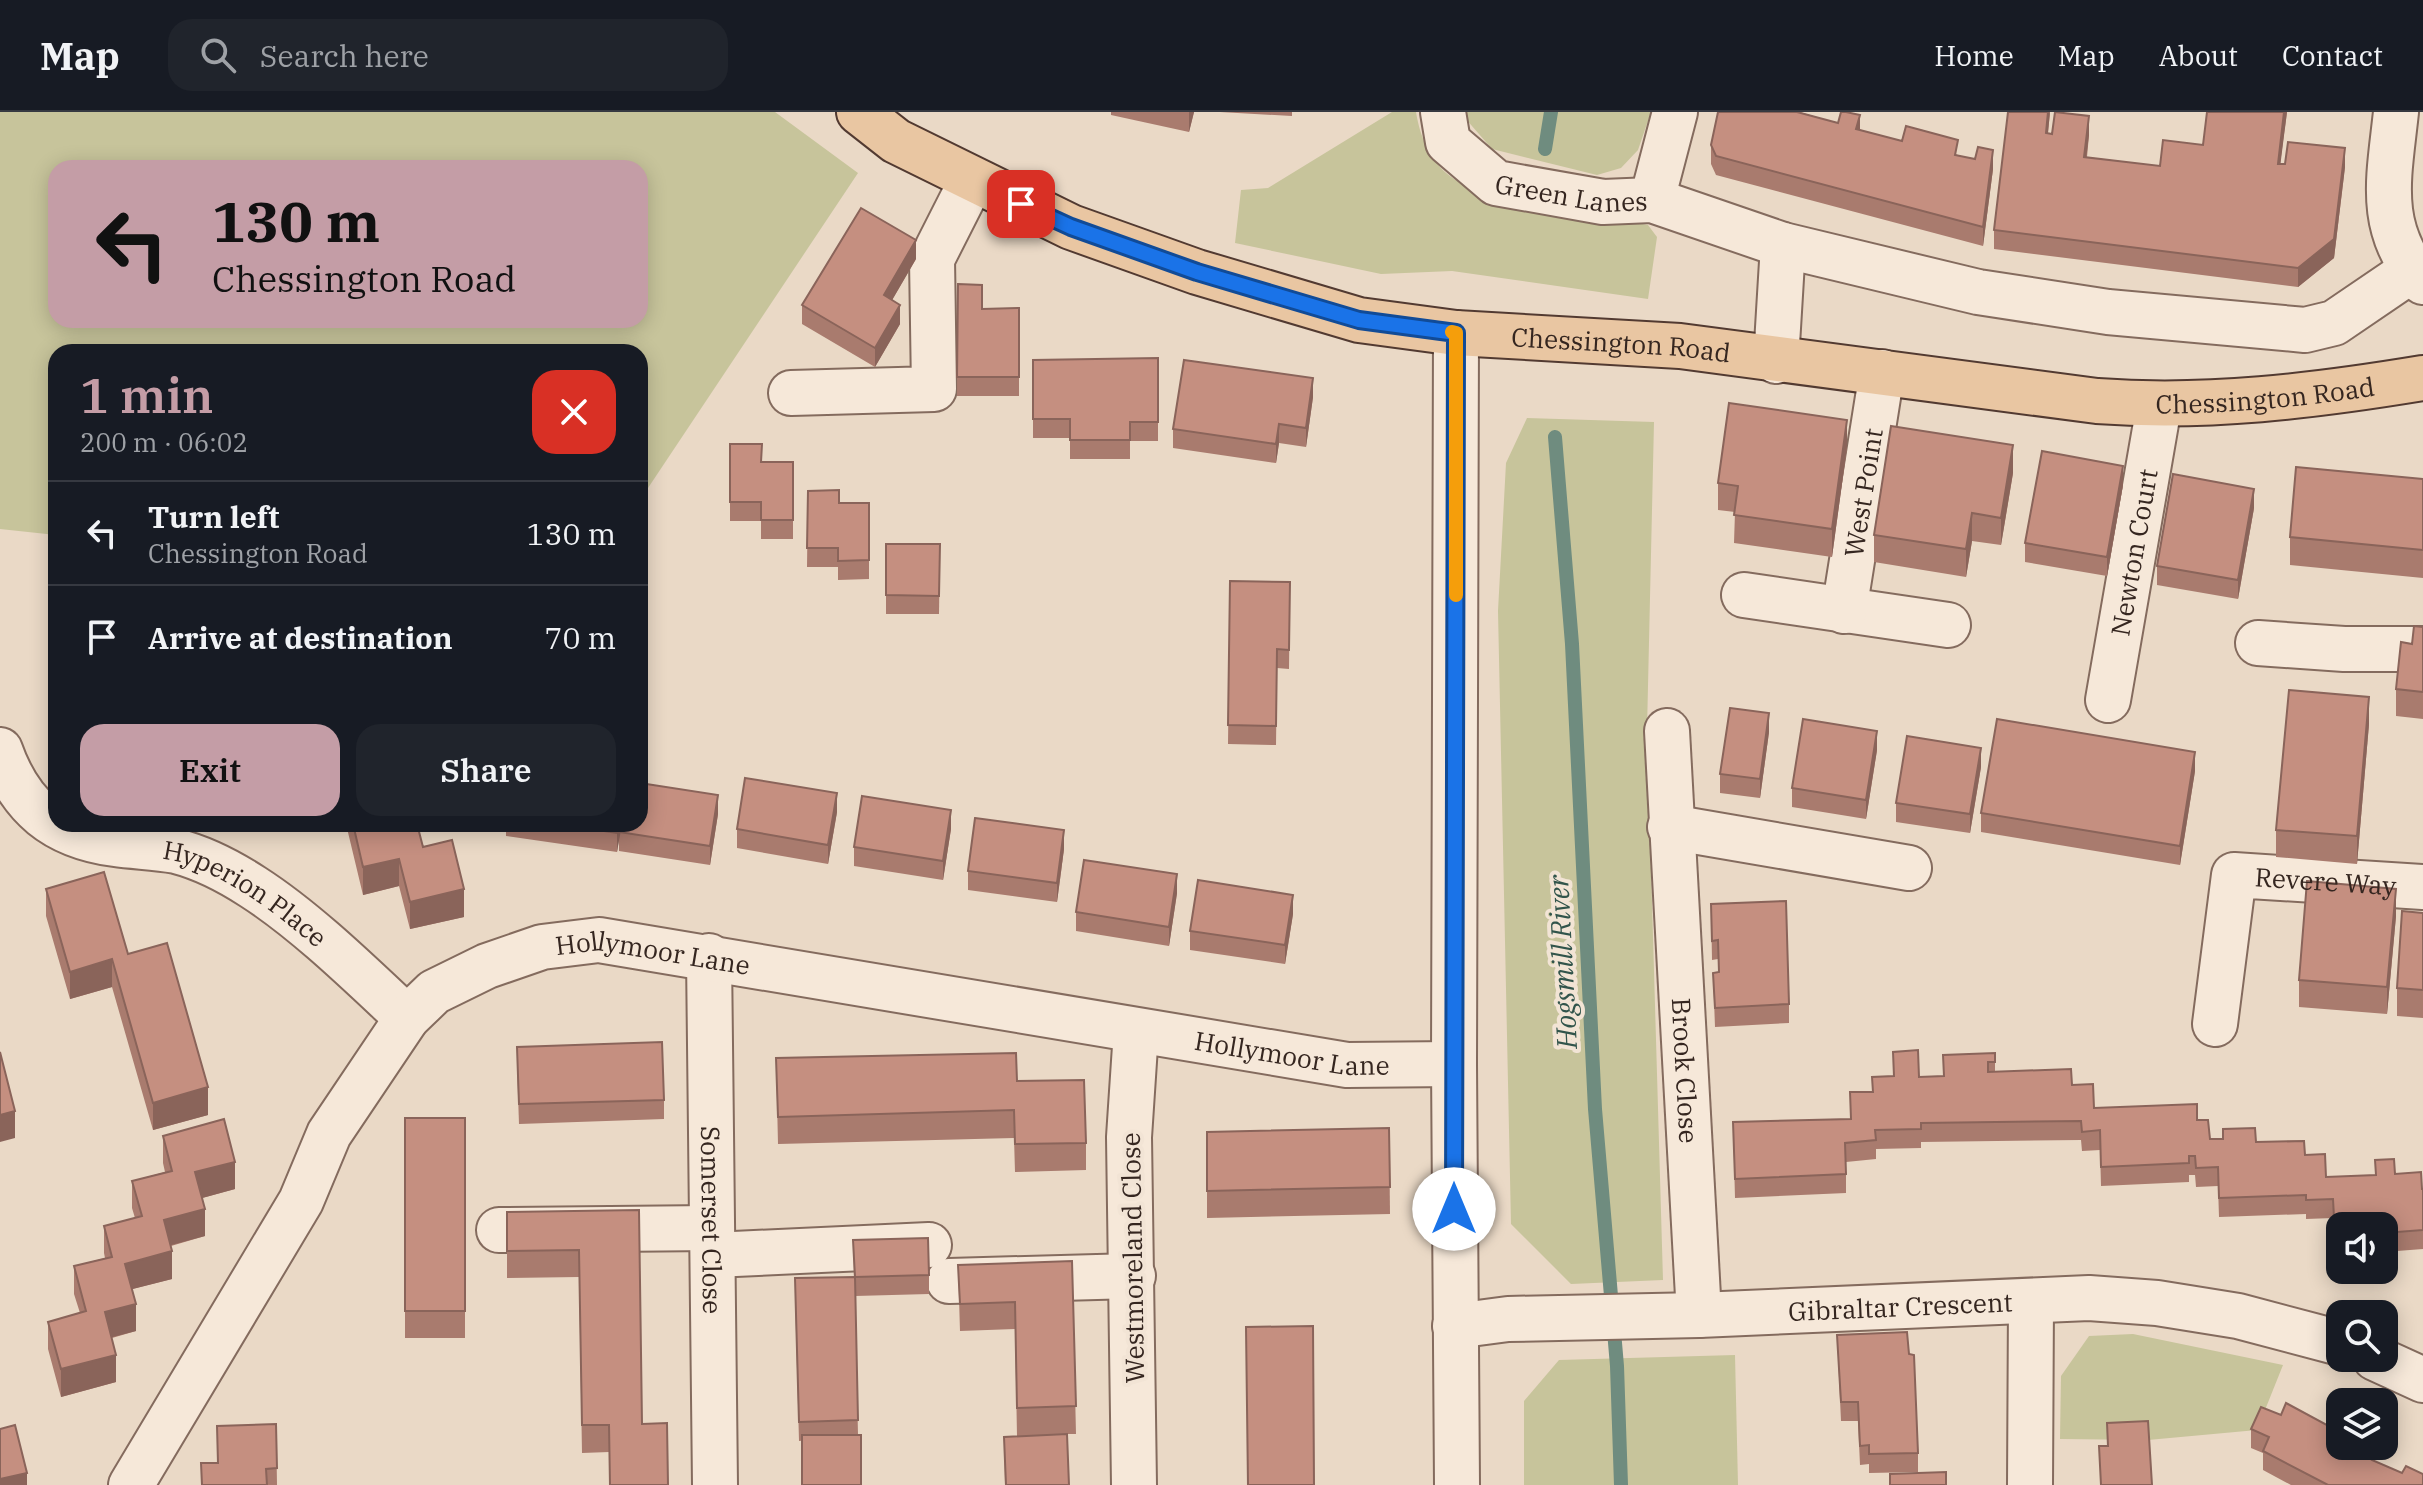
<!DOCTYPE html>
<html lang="en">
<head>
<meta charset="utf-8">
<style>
	:root { --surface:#171b24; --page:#20242c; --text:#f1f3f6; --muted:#9ea1a6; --line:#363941; --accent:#c49da6 }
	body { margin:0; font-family:"IBM Plex Serif",serif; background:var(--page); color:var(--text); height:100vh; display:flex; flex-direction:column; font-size:30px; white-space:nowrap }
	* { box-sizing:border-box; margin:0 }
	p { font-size:26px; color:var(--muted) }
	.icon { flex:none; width:44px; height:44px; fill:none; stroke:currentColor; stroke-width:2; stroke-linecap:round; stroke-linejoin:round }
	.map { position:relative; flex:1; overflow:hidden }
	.side { position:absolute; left:48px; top:232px; width:600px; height:488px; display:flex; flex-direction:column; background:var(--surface); border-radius:24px; box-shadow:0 4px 20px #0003 }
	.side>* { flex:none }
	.guide { position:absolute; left:48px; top:48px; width:600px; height:168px; border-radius:24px; box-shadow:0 4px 20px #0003; background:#c49da6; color:#111; overflow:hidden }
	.controls { position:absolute; left:2326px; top:1100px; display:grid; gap:16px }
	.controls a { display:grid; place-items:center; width:72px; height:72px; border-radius:16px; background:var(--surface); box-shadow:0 4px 20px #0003; font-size:40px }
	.pin { position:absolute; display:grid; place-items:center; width:68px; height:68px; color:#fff; margin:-34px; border-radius:16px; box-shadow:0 4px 12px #0006 }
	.me { position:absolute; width:88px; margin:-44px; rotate:0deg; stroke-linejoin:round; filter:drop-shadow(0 0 6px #0008) }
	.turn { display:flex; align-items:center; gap:28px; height:168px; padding:0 32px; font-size:36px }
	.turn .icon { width:104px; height:104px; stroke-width:2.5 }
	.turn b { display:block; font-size:56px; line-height:68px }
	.round { display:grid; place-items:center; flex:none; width:84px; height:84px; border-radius:24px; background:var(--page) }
	.overview { display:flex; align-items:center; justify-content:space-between; height:136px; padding:0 32px }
	h1 { font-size:48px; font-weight:600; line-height:60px; color:var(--accent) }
	.primary-button { display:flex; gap:16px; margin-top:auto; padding:16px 32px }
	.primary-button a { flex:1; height:92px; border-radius:24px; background:var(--accent); color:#111; font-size:32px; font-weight:600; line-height:92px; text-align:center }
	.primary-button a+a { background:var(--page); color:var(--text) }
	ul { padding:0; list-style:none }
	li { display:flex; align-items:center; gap:24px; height:104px; padding:0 32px; border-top:2px solid var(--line) }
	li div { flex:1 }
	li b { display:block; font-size:30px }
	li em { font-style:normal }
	header { display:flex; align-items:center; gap:48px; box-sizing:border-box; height:112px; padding:0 40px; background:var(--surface); border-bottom:2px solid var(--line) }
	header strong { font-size:38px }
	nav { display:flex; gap:44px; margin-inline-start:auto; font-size:28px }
	.search { width:560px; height:72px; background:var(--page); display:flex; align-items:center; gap:20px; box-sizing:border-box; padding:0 28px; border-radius:24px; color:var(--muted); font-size:30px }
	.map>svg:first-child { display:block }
	.green { fill:#c7c49b; fill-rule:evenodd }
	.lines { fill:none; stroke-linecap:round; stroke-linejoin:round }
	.stream { stroke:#6f8c7f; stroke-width:14 }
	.minor-casing { stroke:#846b5e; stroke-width:48 }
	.major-casing { stroke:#523a31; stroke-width:48 }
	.minor { stroke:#f6e8d9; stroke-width:44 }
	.major { stroke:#e9c6a2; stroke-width:44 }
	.wall { fill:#a97b6e }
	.shaded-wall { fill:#8a645a }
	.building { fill:#c58f80; stroke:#8a645a; stroke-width:2 }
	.route-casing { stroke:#114b97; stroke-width:20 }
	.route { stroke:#1a73e8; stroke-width:14 }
	.slow { stroke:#f59e0b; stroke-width:14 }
	.labels { text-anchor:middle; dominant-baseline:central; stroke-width:8; stroke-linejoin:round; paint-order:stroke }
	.street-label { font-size:26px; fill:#352620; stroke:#f2e4d5 }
	.water-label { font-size:28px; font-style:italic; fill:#31544b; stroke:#f2e4d5 }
</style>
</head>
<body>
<header>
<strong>Map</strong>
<div class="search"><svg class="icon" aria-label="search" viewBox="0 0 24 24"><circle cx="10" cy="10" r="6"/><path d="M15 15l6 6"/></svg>Search here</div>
<nav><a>Home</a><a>Map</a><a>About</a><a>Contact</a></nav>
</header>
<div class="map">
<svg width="2423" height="1373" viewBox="0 0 2423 1373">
	<rect width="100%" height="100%" fill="#ead9c6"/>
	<g class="green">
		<path d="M0,0H775L858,61L640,388V240H56V423L0,417ZM640,56V208H56V56Z"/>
		<path d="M1392,0H1416C1420,24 1429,48 1450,64C1481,89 1604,105 1648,113L1657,125L1648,187L1452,159L1381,162L1235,131L1241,78L1268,76Z"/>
		<path d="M1464,0H1651L1638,38L1621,56L1597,63L1492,37L1465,6Z"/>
		<path d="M1527,306L1654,310L1647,618L1663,1168L1571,1172L1511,1112L1498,499L1506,351Z"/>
		<path d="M2133,1222L2283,1253L2257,1318L2148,1328L2060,1327L2061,1264L2089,1224Z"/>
		<path d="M1735,1243L1738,1373H1524V1289L1559,1248Z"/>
	</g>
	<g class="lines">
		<g class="stream">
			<path d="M1545,37L1551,0"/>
			<path d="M1555,325L1572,532L1595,997L1617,1254L1621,1373"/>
		</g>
		<g class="minor-casing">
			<g id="minor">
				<path id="s1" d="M1443,0L1448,30L1496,71L1603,90L1652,88L1783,133L1978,180L2108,200L2305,218L2334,211L2412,158"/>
				<path d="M2396,0C2389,66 2376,116 2423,170"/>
				<path d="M1652,88L1675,0"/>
				<path d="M1456,221L1454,952L1457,1373"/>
				<path d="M1776,249L1783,133"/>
				<path d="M791,281L934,277L932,147L972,68"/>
				<path d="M1744,483L1948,513"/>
				<path id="s2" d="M1844,499L1882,260"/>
				<path d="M2258,531L2344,537H2423"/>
				<path id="s3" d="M2108,588L2159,294"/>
				<path id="s4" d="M1667,619L1699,1203"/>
				<path id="s5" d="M0,638C20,695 55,724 115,732C135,735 156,735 176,739C203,746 230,760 253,775C306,809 361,863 407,906"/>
				<path d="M1670,715L1909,756"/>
				<path id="s6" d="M709,844L715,1373"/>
				<path id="s7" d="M2215,912L2234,763L2423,775"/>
				<path d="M499,1118L712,1116"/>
				<path d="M713,1143L929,1133"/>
				<path d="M949,1169L1133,1164"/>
				<path id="s8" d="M1455,1214L1508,1207L1699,1203L2089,1186L2157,1191L2238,1204L2340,1231"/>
				<path d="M2375,1246L2423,1268"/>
				<path id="s9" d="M131,1373L301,1089L329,1022L407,906L434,880L487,854L542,835L599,828L1347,953L1454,952"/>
				<path d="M1134,1373L1129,1025L1136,919"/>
				<path d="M2030,1373L2031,1189"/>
			</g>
		</g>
		<g class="major-casing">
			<g id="major">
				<path id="s10" d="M859,0L896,29L1071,115L1197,160L1359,208L1456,221L1680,234L2097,289C2207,297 2314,284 2423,266"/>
			</g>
		</g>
		<use href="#minor" class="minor"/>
		<use href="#major" class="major"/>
	</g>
	<g class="wall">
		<path d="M1111,0H1194L1189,20L1111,3Z"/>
		<path d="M1220,0H1292V4Z"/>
		<path d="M1718,0H1800L1860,18L1958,43L1993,57L1983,134L1716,63L1711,52V33Z"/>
		<path d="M2050,0L2048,21L2089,23L2087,45L2160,54L2203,33L2287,0L2280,52L2345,55L2334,146L2298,175L1994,137V118Z"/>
		<path d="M916,147L892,188L900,212L875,255L802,212V193Z"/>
		<path d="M958,172L982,197L1019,196V284H957Z"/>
		<path d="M1158,246V329H1130V347H1070V326H1033V248Z"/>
		<path d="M1313,285L1306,335L1279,331L1276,351L1173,336V317Z"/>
		<path d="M730,332L762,350H793V427H761V409H730Z"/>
		<path d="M1847,335L1832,445L1734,431L1735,400L1718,398V371Z"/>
		<path d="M2013,361L2001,433L1972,429L1966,465L1874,450V423Z"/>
		<path d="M2423,367V466L2290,453V425Z"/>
		<path d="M2123,373L2107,464L2025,450V431Z"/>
		<path d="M808,379L839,391H869V467L838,468V455H807Z"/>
		<path d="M2254,396L2238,487L2157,473V454Z"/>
		<path d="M886,432H940L939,502H886Z"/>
		<path d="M1230,469L1290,470L1289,557L1277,556L1276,633L1228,632Z"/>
		<path d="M2423,515V607L2396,604V577L2412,532Z"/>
		<path d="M2369,612L2357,752L2276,745V718Z"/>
		<path d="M1769,620L1760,686L1720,681V662Z"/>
		<path d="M1877,638L1866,707L1792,695V676Z"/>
		<path d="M1981,655L1970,721L1896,710V691Z"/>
		<path d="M2195,659L2180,753L1981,720V701Z"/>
		<path d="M837,700L828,752L737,736V717Z"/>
		<path d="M718,702L710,753L619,739V726L617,740L506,724V712H640Z"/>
		<path d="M346,712H417L423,735L464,805L410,817L399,774L363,783Z"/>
		<path d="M951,717L943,768L854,754V735Z"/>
		<path d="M1064,737L1057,790L968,778V759Z"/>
		<path d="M46,777L128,842L208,1003L153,1018L112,875L70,887L46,804Z"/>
		<path d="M1177,781L1169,834L1076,819V800Z"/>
		<path d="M1711,792L1789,892V911L1715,915L1713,861H1718V847L1712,848Z"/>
		<path d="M2423,801V906L2397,904V876Z"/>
		<path d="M1293,802L1285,852L1190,838V819Z"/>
		<path d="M2396,804L2387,902L2299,895V868Z"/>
		<path d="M1995,941V960L2072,973L2094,996L2197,1008L2210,1027L2256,1030L2305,1043L2326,1065L2395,1062L2423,1077V1137L2384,1140V1114H2340V1143H2335L2333,1106L2306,1107V1102L2219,1105L2218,1074L2196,1075L2195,1063H2189V1070L2101,1074L2100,1038L2082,1039L2081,1028L1921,1030V1036L1876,1037V1047L1846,1050V1081L1735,1086L1733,1010L1850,1007V980H1872V965L1943,964V943Z"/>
		<path d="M776,946L1017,969L1086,1031V1058L1015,1060L1014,1026L778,1032Z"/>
		<path d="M517,954L664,988V1007L519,1012Z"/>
		<rect x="405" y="1006" width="60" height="220"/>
		<path d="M1389,1016L1390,1102L1207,1106V1020Z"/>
		<path d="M163,1024L235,1077L202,1086L205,1124L171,1134L172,1167L132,1177L136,1219L112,1226L116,1270L61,1285L48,1237V1210L80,1201L74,1182V1154L105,1146L104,1141V1114L135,1106L132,1096V1069L165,1060L163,1051Z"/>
		<path d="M639,1098L609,1340L582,1341L579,1165L507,1166V1100Z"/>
		<path d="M853,1128L929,1163V1182L855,1184L858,1323L799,1329L795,1185L854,1165Z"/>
		<path d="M1072,1149L1076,1322H1067L1069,1373H1005L1004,1325L1017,1324L1015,1217L960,1219L958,1153Z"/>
		<path d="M1837,1223L1918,1341V1360L1869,1361V1352L1860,1353L1858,1309H1841Z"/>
		<path d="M276,1312L277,1373H201L217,1351V1314Z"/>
		<path d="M2251,1317L2377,1350L2423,1373H2291L2263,1358V1341L2251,1336Z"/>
	</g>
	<g class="shaded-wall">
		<path d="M1189,0H1194L1189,20Z"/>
		<path d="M2048,0H2050L2046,40V21Z"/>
		<path d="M2284,0H2287L2278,71V52Z"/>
		<path d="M1860,3V22L1856,17Z"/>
		<path d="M2089,4V23L2084,64V45Z"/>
		<path d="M2345,36V55L2334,146L2298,175V156Z"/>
		<path d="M1993,38V57L1983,134V115Z"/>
		<path d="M916,128V147L884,202V183Z"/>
		<path d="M900,193V212L875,255V236Z"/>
		<path d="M1313,266V285L1306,335V316Z"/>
		<path d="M1847,308V335L1832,445V417Z"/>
		<path d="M1279,312V331L1276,351V332Z"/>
		<path d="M2013,333V361L2001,433V406Z"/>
		<path d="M2123,354V373L2107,464V445Z"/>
		<path d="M2254,377V396L2238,487V468Z"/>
		<path d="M1972,401V429L1966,465V437Z"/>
		<path d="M2369,585V612L2357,752V724Z"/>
		<path d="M1769,601V620L1760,686V667Z"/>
		<path d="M1877,619V638L1866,707V688Z"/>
		<path d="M1981,636V655L1970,721V702Z"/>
		<path d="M2195,640V659L2180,753V734Z"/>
		<path d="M837,681V700L828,752V733Z"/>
		<path d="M718,683V702L710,753V734Z"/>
		<path d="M951,698V717L943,768V749Z"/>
		<path d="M619,712H622L617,740V721Z"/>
		<path d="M1064,718V737L1057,790V771Z"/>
		<path d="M399,747V774L363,783V755Z"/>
		<path d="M1177,762V781L1169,834V815Z"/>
		<path d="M464,777V805L410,817V790Z"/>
		<path d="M2396,777V804L2387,902V875Z"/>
		<path d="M1293,783V802L1285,852V833Z"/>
		<path d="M112,847V875L70,887V860Z"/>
		<path d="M208,975V1003L153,1018V991Z"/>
		<path d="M15,999V1026L0,1030V1003Z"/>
		<path d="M235,1050V1077L195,1088V1060Z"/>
		<path d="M205,1097V1124L164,1135V1108Z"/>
		<path d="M172,1139V1167L125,1179V1152Z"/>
		<path d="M136,1192V1219L105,1227V1200Z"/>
		<path d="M116,1243V1270L61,1285V1257Z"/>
		<path d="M27,1361V1373H0V1367Z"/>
	</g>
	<g class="building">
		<path d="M1718,0H1797L1838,11L1841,0H1846L1860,3L1856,17L1902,29L1906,14L1958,28L1955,43L1975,47L1978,35L1993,38L1983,115L1716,44L1711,33Z"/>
		<path d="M2008,0H2048L2046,21L2052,22L2055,0L2089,4L2084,45L2160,54L2163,28L2203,33L2207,0H2284L2278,52H2285L2288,30L2345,36L2334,127L2298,156L1994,118Z"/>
		<path d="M861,96L916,128L884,183L900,193L875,236L802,193Z"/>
		<path d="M958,172L982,173V197L1019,196V265H957Z"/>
		<path d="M1158,246V310H1130V328H1070V307H1033V248Z"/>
		<path d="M1184,248L1313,266L1306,316L1279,312L1276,332L1173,317Z"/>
		<path d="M1729,291L1847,308L1832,417L1734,403L1738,374L1718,371Z"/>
		<path d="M1891,314L2013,333L2001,406L1972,401L1966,437L1874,423Z"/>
		<path d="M730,332H762L761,350H793V408H761V390H730Z"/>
		<path d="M2042,339L2123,354L2107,445L2025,431Z"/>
		<path d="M2296,355L2423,367V438L2290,425Z"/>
		<path d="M2173,362L2254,377L2238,468L2157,454Z"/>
		<path d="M839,378V391H869V448L838,449V436H807L808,379Z"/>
		<path d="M886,432H940L939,484L886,483Z"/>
		<path d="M1230,469L1290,470L1289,538L1277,537L1276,614L1228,613Z"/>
		<path d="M2414,514L2423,515V580L2396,577L2401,530L2412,532Z"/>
		<path d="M2289,578L2369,585L2357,724L2276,718Z"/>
		<path d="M1730,596L1769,601L1760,667L1720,662Z"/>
		<path d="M1803,607L1877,619L1866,688L1792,676Z"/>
		<path d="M1997,607L2195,640L2180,734L1981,701Z"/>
		<path d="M1907,624L1981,636L1970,702L1896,691Z"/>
		<path d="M745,666L837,681L828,733L737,717Z"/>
		<path d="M640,671L718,683L710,734L619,720L621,712H640Z"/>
		<path d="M862,684L951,698L943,749L854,735Z"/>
		<path d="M975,706L1064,718L1057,771L968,759Z"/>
		<path d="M353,712H417L423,735L452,728L464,777L410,790L399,747L363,755Z"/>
		<path d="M555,712H619L617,721Z"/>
		<path d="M1084,748L1177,762L1169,815L1076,800Z"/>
		<path d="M104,760L128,842L167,831L208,975L153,991L112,847L70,860L46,777Z"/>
		<path d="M1198,768L1293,783L1285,833L1190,819Z"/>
		<path d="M2307,769L2396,777L2387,875L2299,868Z"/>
		<path d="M1786,789L1789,892L1715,896L1713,861L1719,860L1718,828L1712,829L1711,792Z"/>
		<path d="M2402,799L2423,801V878L2397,876Z"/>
		<path d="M662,930L664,988L519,992L517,935Z"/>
		<path d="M1918,938L1919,965L1944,964L1943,943L1995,941V950H1988V960L2071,957L2072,973L2093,972L2094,996L2197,992V1008H2208L2210,1027H2223V1017L2255,1016L2256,1030L2304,1029L2305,1043L2325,1042L2326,1065L2376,1063L2375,1048L2394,1047L2395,1062L2421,1060L2422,1077H2423V1118L2384,1121V1114H2340V1124H2335L2333,1087L2306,1088V1083L2219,1086L2218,1055L2196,1056L2195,1044H2189V1051L2101,1055L2100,1018L2082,1020L2081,1009L1921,1011V1017L1875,1018L1876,1028L1845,1031L1846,1062L1735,1067L1733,1010L1851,1007L1850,980H1873L1872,965L1894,964L1893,940Z"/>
		<path d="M0,940L15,999L0,1003Z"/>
		<path d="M1016,941L1017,969L1084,968L1086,1031L1015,1032L1014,998L778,1005L776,946Z"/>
		<rect x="405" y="1006" width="60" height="193"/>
		<path d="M224,1007L235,1050L195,1060L205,1097L164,1108L172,1139L125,1152L136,1192L105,1200L116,1243L61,1257L48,1210L86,1199L74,1154L112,1145L104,1114L142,1104L132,1069L172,1059L163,1024Z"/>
		<path d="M1389,1016L1390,1075L1207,1079V1020Z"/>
		<path d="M639,1098L642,1312L667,1311L668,1373H610L609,1313H582L579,1138L507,1139V1100Z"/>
		<path d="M928,1126L929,1163L855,1165L853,1128Z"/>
		<path d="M1072,1149L1076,1294L1017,1296L1015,1190L960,1192L958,1153Z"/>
		<path d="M855,1165L858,1308L799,1310L795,1166Z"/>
		<path d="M1313,1214L1314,1373H1248L1246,1215Z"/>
		<path d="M1907,1220L1909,1242L1914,1243L1918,1341L1869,1342V1333L1860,1334L1858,1290H1841L1837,1223Z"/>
		<path d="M2286,1291L2340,1320V1334H2368L2377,1339L2372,1348L2402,1361L2406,1354L2423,1362V1373H2328L2263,1339L2269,1325L2251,1317L2261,1295L2281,1303Z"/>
		<path d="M2148,1309L2152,1373H2101L2099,1334H2108L2107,1311Z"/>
		<path d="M276,1312L277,1356L266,1357L267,1373H202L201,1351H218L217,1314Z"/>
		<path d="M15,1313L27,1361L0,1367V1317Z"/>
		<path d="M1067,1322L1069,1373H1006L1004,1325Z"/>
		<rect x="802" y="1323" width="59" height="50"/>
		<path d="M1946,1360V1373H1890V1362Z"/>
	</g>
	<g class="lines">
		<g class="route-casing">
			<path id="route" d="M1021,92L1071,115L1197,160L1359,208L1456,221L1454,1097"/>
		</g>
		<use href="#route" class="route"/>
		<path class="slow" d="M1452,220L1456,221V483"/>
	</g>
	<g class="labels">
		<g class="street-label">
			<text stroke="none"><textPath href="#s1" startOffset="170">Green Lanes</textPath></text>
			<text stroke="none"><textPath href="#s10" startOffset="808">Chessington Road</textPath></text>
			<text stroke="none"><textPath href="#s10" startOffset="1456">Chessington Road</textPath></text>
			<text stroke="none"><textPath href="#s2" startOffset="120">West Point</textPath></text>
			<text stroke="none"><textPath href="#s3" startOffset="150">Newton Court</textPath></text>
			<text stroke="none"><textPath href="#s7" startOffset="242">Revere Way</textPath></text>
			<text stroke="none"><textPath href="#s5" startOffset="300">Hyperion Place</textPath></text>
			<text stroke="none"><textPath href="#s9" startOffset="810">Hollymoor Lane</textPath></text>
			<text stroke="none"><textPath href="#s9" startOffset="1458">Hollymoor Lane</textPath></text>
			<text stroke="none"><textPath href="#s4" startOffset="340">Brook Close</textPath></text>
			<text stroke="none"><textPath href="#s6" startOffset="264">Somerset Close</textPath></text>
			<text transform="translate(1132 1146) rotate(-91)">Westmoreland Close</text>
			<text stroke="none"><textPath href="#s8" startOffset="446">Gibraltar Crescent</textPath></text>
		</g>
		<g class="water-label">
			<text transform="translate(1562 850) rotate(-93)">Hogsmill River</text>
		</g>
	</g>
</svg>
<div class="controls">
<a><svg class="icon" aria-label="sound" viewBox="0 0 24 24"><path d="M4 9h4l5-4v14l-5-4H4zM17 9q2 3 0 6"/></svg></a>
<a><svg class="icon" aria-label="search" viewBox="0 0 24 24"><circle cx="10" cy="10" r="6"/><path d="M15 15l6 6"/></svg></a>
<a><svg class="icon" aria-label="layers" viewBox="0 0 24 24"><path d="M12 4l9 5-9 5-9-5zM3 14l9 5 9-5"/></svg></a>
</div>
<div class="pin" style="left:1021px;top:92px;background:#d93025"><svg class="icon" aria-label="arrive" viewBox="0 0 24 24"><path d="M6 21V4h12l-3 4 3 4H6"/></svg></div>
<svg class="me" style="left:1454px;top:1097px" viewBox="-20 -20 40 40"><circle r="19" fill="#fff"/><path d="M0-13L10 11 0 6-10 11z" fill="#1a73e8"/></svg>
<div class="guide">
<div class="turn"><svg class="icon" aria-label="left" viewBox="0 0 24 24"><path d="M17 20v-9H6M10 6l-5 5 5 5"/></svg><div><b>130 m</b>Chessington Road</div></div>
</div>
<section class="side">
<div class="overview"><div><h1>1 min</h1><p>200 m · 06:02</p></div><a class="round" style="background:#d93025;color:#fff"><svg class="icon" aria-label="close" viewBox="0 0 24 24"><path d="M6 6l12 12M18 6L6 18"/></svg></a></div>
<ul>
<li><svg class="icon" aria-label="left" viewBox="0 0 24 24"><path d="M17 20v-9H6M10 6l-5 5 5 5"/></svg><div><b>Turn left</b><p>Chessington Road</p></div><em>130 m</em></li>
<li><svg class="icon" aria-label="arrive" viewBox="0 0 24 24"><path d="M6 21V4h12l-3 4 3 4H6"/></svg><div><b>Arrive at destination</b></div><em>70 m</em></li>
</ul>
<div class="primary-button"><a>Exit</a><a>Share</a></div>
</section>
</div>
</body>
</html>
